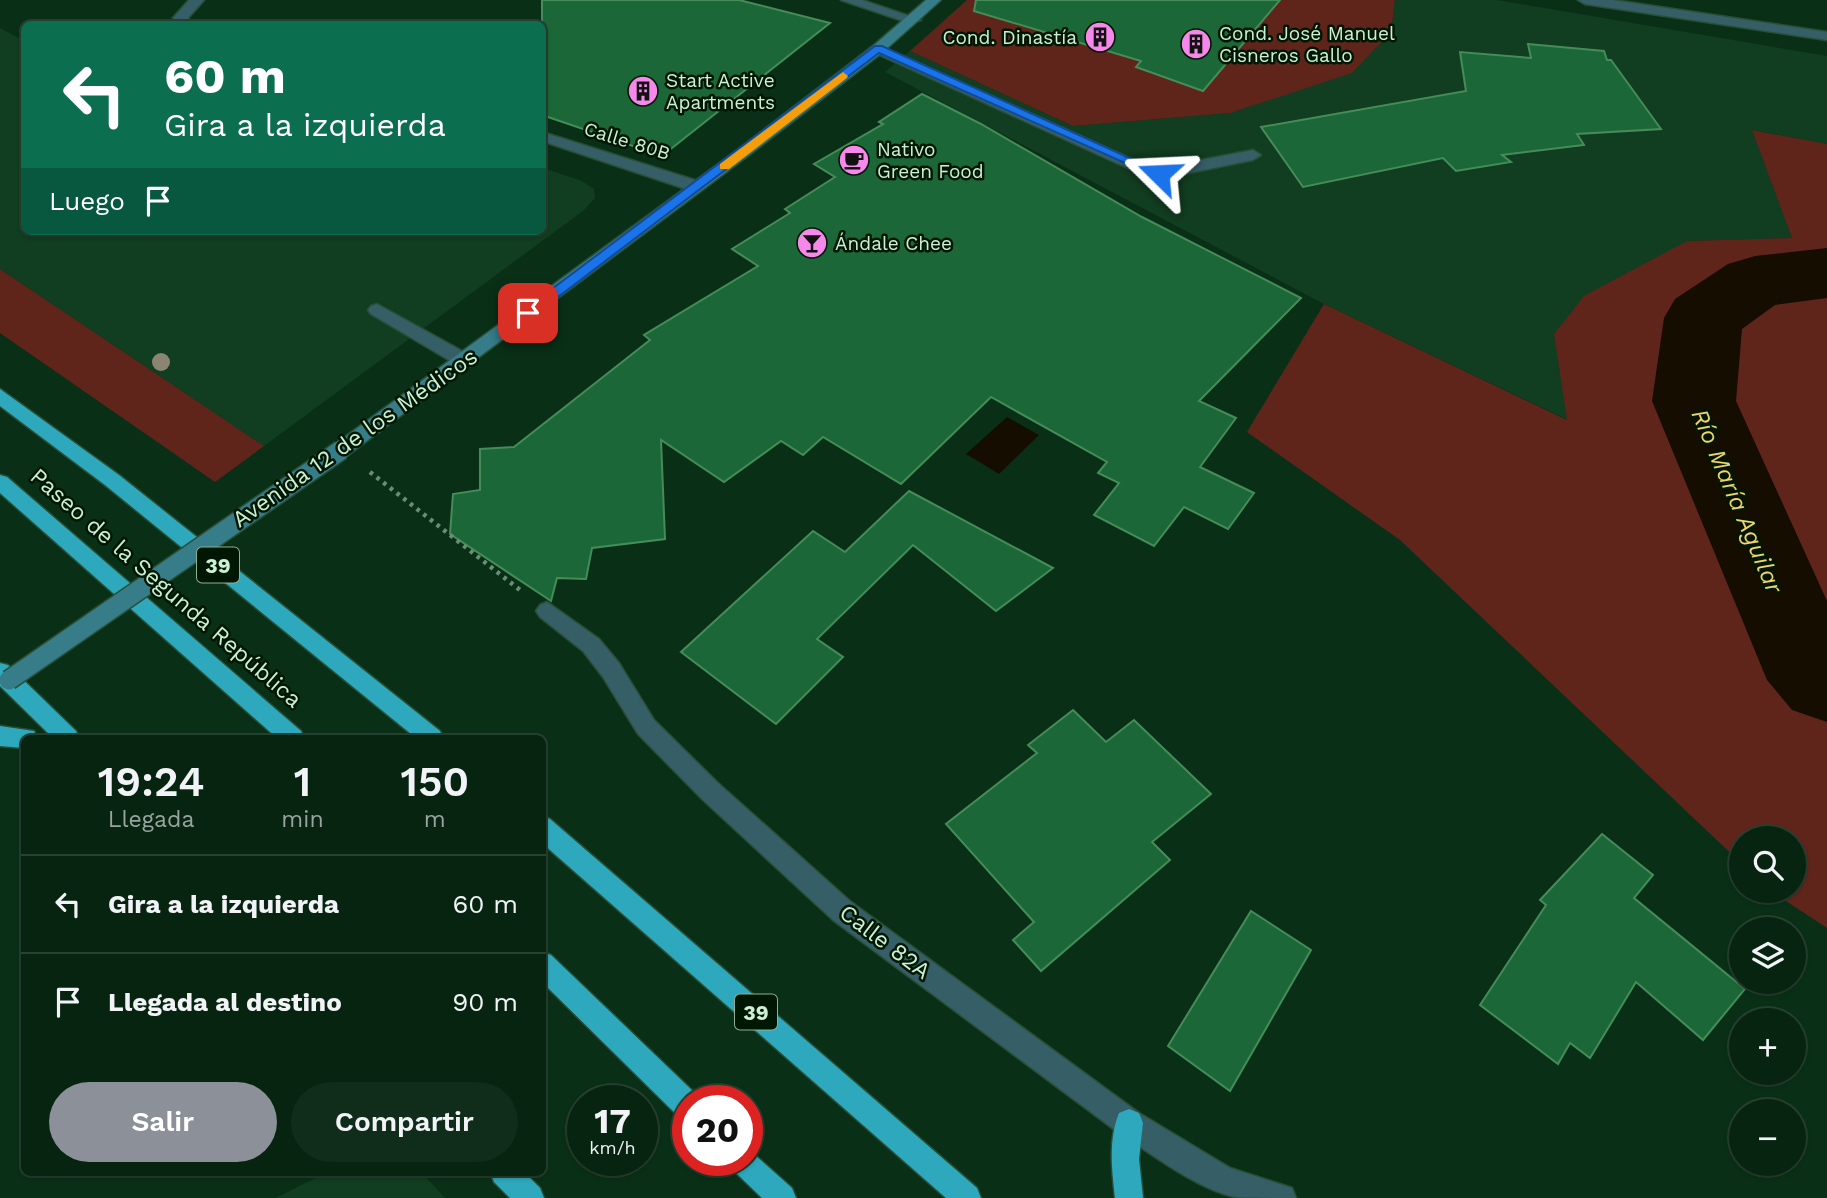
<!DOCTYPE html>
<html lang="es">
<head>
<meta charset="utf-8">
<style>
	:root { --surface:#072411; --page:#102c1a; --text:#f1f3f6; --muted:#98a49f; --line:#284131; --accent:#8c9099 }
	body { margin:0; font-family:"Work Sans",sans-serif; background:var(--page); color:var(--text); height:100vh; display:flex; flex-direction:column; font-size:26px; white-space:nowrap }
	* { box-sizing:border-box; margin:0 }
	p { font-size:23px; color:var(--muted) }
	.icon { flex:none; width:38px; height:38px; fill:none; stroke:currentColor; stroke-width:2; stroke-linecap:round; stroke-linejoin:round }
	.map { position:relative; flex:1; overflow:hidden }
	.drawer { position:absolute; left:21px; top:735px; width:525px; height:441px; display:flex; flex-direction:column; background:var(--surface); border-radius:10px; box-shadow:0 2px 5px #0004,0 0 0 2px var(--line) }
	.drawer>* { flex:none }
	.guide { position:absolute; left:21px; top:21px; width:525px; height:214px; border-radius:10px; box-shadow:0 2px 5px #0004,0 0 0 2px var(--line); background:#0b6e4f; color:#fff; overflow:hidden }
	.buttons { position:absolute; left:1729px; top:826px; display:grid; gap:14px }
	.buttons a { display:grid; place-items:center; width:77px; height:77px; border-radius:50%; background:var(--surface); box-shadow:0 2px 5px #0004,0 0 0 2px var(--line); font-size:35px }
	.speed { position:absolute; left:567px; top:1085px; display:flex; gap:14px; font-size:35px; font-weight:700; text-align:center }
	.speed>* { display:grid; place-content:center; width:91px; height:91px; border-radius:50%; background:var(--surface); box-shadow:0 2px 5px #0004,0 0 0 2px var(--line); line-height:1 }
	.speed small { font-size:18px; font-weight:400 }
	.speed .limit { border:10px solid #d22; background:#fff; color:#111 }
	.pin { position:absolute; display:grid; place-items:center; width:60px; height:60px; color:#fff; margin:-30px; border-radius:14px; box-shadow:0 4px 10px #0006 }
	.me { position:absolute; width:77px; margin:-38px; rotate:291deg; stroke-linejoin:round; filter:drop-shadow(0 0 5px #0008) }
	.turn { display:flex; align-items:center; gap:24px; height:147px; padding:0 28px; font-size:32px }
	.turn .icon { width:91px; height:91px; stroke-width:2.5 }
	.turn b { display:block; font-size:49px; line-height:60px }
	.then { display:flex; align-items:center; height:66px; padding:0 28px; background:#0003; gap:14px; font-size:26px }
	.eta { display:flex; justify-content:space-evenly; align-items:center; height:119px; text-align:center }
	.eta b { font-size:42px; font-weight:600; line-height:49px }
	.primary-button { display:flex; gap:14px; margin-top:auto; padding:14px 28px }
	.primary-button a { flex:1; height:80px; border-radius:42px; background:var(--accent); color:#fff; font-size:28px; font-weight:600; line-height:80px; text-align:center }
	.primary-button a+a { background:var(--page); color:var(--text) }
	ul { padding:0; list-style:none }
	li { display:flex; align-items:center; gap:21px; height:98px; padding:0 28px; border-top:2px solid var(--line) }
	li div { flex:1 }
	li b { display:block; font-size:26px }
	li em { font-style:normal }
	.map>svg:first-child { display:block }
	.built { fill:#113d20 }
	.green { fill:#5f251b }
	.water { fill:#150d00 }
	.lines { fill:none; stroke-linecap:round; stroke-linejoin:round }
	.river { fill:#150d00; fill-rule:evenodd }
	.building { fill:#1c6737; stroke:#458c59; stroke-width:2 }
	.lane-casing { stroke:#284f35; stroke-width:3 }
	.street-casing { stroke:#284f35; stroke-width:3 }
	.secondary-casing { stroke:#284f35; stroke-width:3 }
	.highway-casing { stroke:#284f35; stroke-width:3 }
	.path { stroke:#688e73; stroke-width:4.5; stroke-dasharray:3.5 5; stroke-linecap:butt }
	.lane { fill:#355e66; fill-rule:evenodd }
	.street { fill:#355e66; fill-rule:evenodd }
	.secondary { fill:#367c89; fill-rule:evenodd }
	.highway { fill:#2ea8bc; fill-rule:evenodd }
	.secondary-bridge-casing { stroke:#284f35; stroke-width:22; stroke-linecap:butt }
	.secondary-bridge { stroke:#367c89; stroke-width:19 }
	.tree { fill:#8b8574 }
	.route { fill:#1a73e8; stroke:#114b97; stroke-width:2 }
	.slow { fill:#f59e0b }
	.labels { text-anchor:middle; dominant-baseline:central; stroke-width:5; stroke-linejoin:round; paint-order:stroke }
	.far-poi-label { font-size:19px; fill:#ccf0d3; stroke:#001704; text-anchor:start }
	.far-street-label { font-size:19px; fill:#ccf0d3; stroke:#001704 }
	.shield { fill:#001704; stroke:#8faf95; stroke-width:2 }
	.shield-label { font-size:21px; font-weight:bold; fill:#ccf0d3 }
	.street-label { font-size:23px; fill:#ccf0d3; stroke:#001704 }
	.water-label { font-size:24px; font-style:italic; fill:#f5d26b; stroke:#001704 }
</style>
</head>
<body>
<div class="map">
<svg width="1827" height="1198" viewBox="0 0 1827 1198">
	<rect width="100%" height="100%" fill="#093017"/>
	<g class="built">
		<path d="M1395,0H1497L1827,56V144L1753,130L1792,238L1687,241L1554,334L1568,420L1324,304L885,72L910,51L1073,126L1230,113L1352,72L1391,32Z"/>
		<path d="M0,28L24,41V231H542L543,168L582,181L594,189L595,198L583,211L264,446L0,269Z"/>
		<path d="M325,1173H422L445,1198H276Z"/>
	</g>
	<g class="green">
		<path d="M967,0H1395L1391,32L1352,73L1230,113L1073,126L910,51Z"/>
		<path d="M1752,130L1827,144V928L1771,891H1794V838H1741V863L1400,540L1247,432L1324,304L1567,420L1554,334L1584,296L1687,241L1792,238Z"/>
		<path d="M0,269L264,446L215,482L0,333Z"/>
	</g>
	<path class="water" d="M1007,417L1039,435L999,474L966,454Z"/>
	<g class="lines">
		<path class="river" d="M1827,248V298L1775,305L1742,329L1736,401L1827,601V722L1792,710L1767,680L1652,401L1664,318L1675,299L1728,264L1755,256Z"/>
	</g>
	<g class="building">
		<path d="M542,0H739L830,23L662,156L542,115Z"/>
		<path d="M976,0H1280L1203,91L1136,67L1141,61L974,11Z"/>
		<path d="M1528,44L1604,51L1607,60H1611L1661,129L1577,134L1584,145L1502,155L1511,162L1456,171L1443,158L1303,187L1261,127L1466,91L1460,52L1531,58Z"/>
		<path d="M922,94L981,124L1142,217L1301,298L1199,401L1236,418L1200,467L1254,493L1228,529L1184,507L1154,546L1094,515L1119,483L1098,473L1107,462L991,397L901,484L823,437L803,455L781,441L724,482L661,440L665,539L592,548L586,579L557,578L551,601L450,534L453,494L480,490V449L514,447L650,340L644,335L758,266L732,249L790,213L785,209L835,177L814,164L883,124L879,122Z"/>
		<path d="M909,491L1053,568L996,611L913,545L817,639L843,657L776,724L681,652L813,531L845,552Z"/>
		<path d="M1073,710L1106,742L1134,720L1211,794L1152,842L1170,860L1041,971L1013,940L1034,922L946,824L1037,753L1028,745Z"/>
		<path d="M1602,834L1653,875L1634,898L1745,989L1703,1040L1636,982L1590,1058L1570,1043L1558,1064L1480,1005L1546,905L1540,900Z"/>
		<path d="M1251,911L1311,950L1230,1091L1168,1046Z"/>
	</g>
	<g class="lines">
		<g class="lane-casing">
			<g id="lane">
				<path d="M878,45L1154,169L1253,150L1261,155L1253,160L1159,179L1145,176L873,52L871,49Z"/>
				<path d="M377,304L471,356L474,361L471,366H459L371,314L368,310L371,306Z"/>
			</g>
		</g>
		<g class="street-casing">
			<g id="street">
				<path d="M189,0H204L188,18L193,24H179L173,18Z"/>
				<path d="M841,0H862L921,20L909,23Z"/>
				<path d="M1578,0H1613L1827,32V40L1585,4Z"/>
				<path d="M542,132L704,183L706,187L698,192L692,191L542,141Z"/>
				<path d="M547,602L599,639L619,663L654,720L718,783L851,902L1139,1113L1230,1168L1292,1188L1296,1198C1277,1198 1254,1198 1235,1197C1197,1189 1152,1154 1119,1133L833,920L702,799L638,734L603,677L583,651L540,617L536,611L540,605Z"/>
			</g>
		</g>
		<g class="secondary-casing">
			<path id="secondary" d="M926,0H941L883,52L753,152L348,455H334L331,450L334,445L743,146L873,46Z"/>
		</g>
		<g class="highway-casing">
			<g id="highway">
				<path d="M0,389L119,475L440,731L443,738H416L105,485L0,406Z"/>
				<path d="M0,475L7,477L301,731L304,738H277L0,493Z"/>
				<path d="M0,663L8,665L76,731L79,738H53L0,686Z"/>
				<path d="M0,726L34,731L37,738H24V748L0,746Z"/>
				<path d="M542,816L550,819L977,1188L981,1198H946L542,843Z"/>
				<path d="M542,952L551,955L698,1096L699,1101H688V1120L678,1116L542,982Z"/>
				<path d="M1129,1109L1139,1113L1143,1123L1139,1159L1143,1198H1115C1112,1170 1108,1140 1119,1113Z"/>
				<path d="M747,1148L792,1188L796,1198H762L733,1170L729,1160H747Z"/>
				<path d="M490,1172H524L540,1188L544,1198H510L494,1182Z"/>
			</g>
		</g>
		<path class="path" d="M370,472L520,590"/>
		<use href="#lane" class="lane"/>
		<use href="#street" class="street"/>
		<use href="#secondary" class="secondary"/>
		<use href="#highway" class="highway"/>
		<g class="secondary-bridge-casing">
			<path id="secondary-bridge" d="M9,680L341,450"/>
		</g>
		<use href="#secondary-bridge" class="secondary-bridge"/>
	</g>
	<circle class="tree" cx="161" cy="362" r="9"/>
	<path class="route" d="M875,46H882L1165,174L1154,176L879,53L533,316H524V310Z"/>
	<path class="slow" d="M843,72L848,76L847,78L729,169H720V164Z"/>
	<defs>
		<g id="building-disc" transform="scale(1.575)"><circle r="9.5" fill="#f788eb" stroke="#001704"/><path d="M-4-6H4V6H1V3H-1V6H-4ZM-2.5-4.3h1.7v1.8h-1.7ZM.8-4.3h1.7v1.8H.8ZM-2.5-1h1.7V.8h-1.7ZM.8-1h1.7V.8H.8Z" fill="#111"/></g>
		<g id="cafe-disc" transform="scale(1.575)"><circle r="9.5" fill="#f788eb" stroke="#001704"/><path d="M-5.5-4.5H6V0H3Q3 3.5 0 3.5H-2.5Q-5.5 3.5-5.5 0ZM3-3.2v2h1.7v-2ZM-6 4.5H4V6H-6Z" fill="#111"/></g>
		<g id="bar-disc" transform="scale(1.575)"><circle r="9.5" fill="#f788eb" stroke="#001704"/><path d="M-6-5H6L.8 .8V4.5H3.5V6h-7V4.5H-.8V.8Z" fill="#111"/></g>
	</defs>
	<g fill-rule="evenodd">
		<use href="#building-disc" x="1100" y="37"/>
		<use href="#building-disc" x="1196" y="44"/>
		<use href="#building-disc" x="643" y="91"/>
		<use href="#cafe-disc" x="854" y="160"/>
		<use href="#bar-disc" x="812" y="243"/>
	</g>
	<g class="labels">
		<g class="far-poi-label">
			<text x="1219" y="33">Cond. José Manuel<tspan x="1219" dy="22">Cisneros Gallo</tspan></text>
			<text x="1077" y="37" text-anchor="end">Cond. Dinastía</text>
			<text x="666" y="80">Start Active<tspan x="666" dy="22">Apartments</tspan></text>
			<text x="877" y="149">Nativo<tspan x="877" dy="22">Green Food</tspan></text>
			<text x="835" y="243">Ándale Chee</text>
		</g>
		<g class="far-street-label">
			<text transform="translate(627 141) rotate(17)">Calle 80B</text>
		</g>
		<g class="shield">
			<rect x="197" y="547.5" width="42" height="35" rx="5"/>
			<rect x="735" y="994.5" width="42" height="35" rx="5"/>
		</g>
		<g class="shield-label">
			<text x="218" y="565">39</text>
			<text x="756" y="1012">39</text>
		</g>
		<g class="street-label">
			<text transform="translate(355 438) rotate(-35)">Avenida 12 de los Médicos</text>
			<text transform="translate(166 588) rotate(41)">Paseo de la Segunda República</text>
			<text transform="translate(885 942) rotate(37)">Calle 82A</text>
		</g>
		<g class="water-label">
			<text transform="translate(1737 501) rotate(67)">Río María Aguilar</text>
		</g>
	</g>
</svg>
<div class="buttons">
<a><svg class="icon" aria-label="search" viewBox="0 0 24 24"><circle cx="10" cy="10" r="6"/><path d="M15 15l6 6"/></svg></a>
<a><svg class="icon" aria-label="layers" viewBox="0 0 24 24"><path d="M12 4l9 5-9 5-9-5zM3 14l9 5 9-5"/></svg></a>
<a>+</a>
<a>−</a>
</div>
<div class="speed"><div>17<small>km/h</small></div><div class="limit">20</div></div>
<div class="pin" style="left:528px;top:313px;background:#d93025"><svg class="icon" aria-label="arrive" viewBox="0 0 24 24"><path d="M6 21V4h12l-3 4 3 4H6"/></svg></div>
<svg class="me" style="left:1159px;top:174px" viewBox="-20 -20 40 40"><path d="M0-17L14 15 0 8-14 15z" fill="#1a73e8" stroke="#fff" stroke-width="4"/></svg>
<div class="guide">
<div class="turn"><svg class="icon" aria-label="left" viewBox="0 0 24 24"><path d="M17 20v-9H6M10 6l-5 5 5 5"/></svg><div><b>60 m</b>Gira a la izquierda</div></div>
<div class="then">Luego<svg class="icon" aria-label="arrive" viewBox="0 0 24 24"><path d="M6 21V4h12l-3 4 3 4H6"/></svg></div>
</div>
<section class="drawer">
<div class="eta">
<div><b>19:24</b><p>Llegada</p></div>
<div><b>1</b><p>min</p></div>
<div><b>150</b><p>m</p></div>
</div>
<ul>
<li><svg class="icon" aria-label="left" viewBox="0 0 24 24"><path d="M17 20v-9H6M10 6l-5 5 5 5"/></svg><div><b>Gira a la izquierda</b></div><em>60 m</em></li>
<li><svg class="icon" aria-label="arrive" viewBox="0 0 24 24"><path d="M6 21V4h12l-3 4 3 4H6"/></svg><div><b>Llegada al destino</b></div><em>90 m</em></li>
</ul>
<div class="primary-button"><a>Salir</a><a>Compartir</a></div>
</section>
</div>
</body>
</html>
